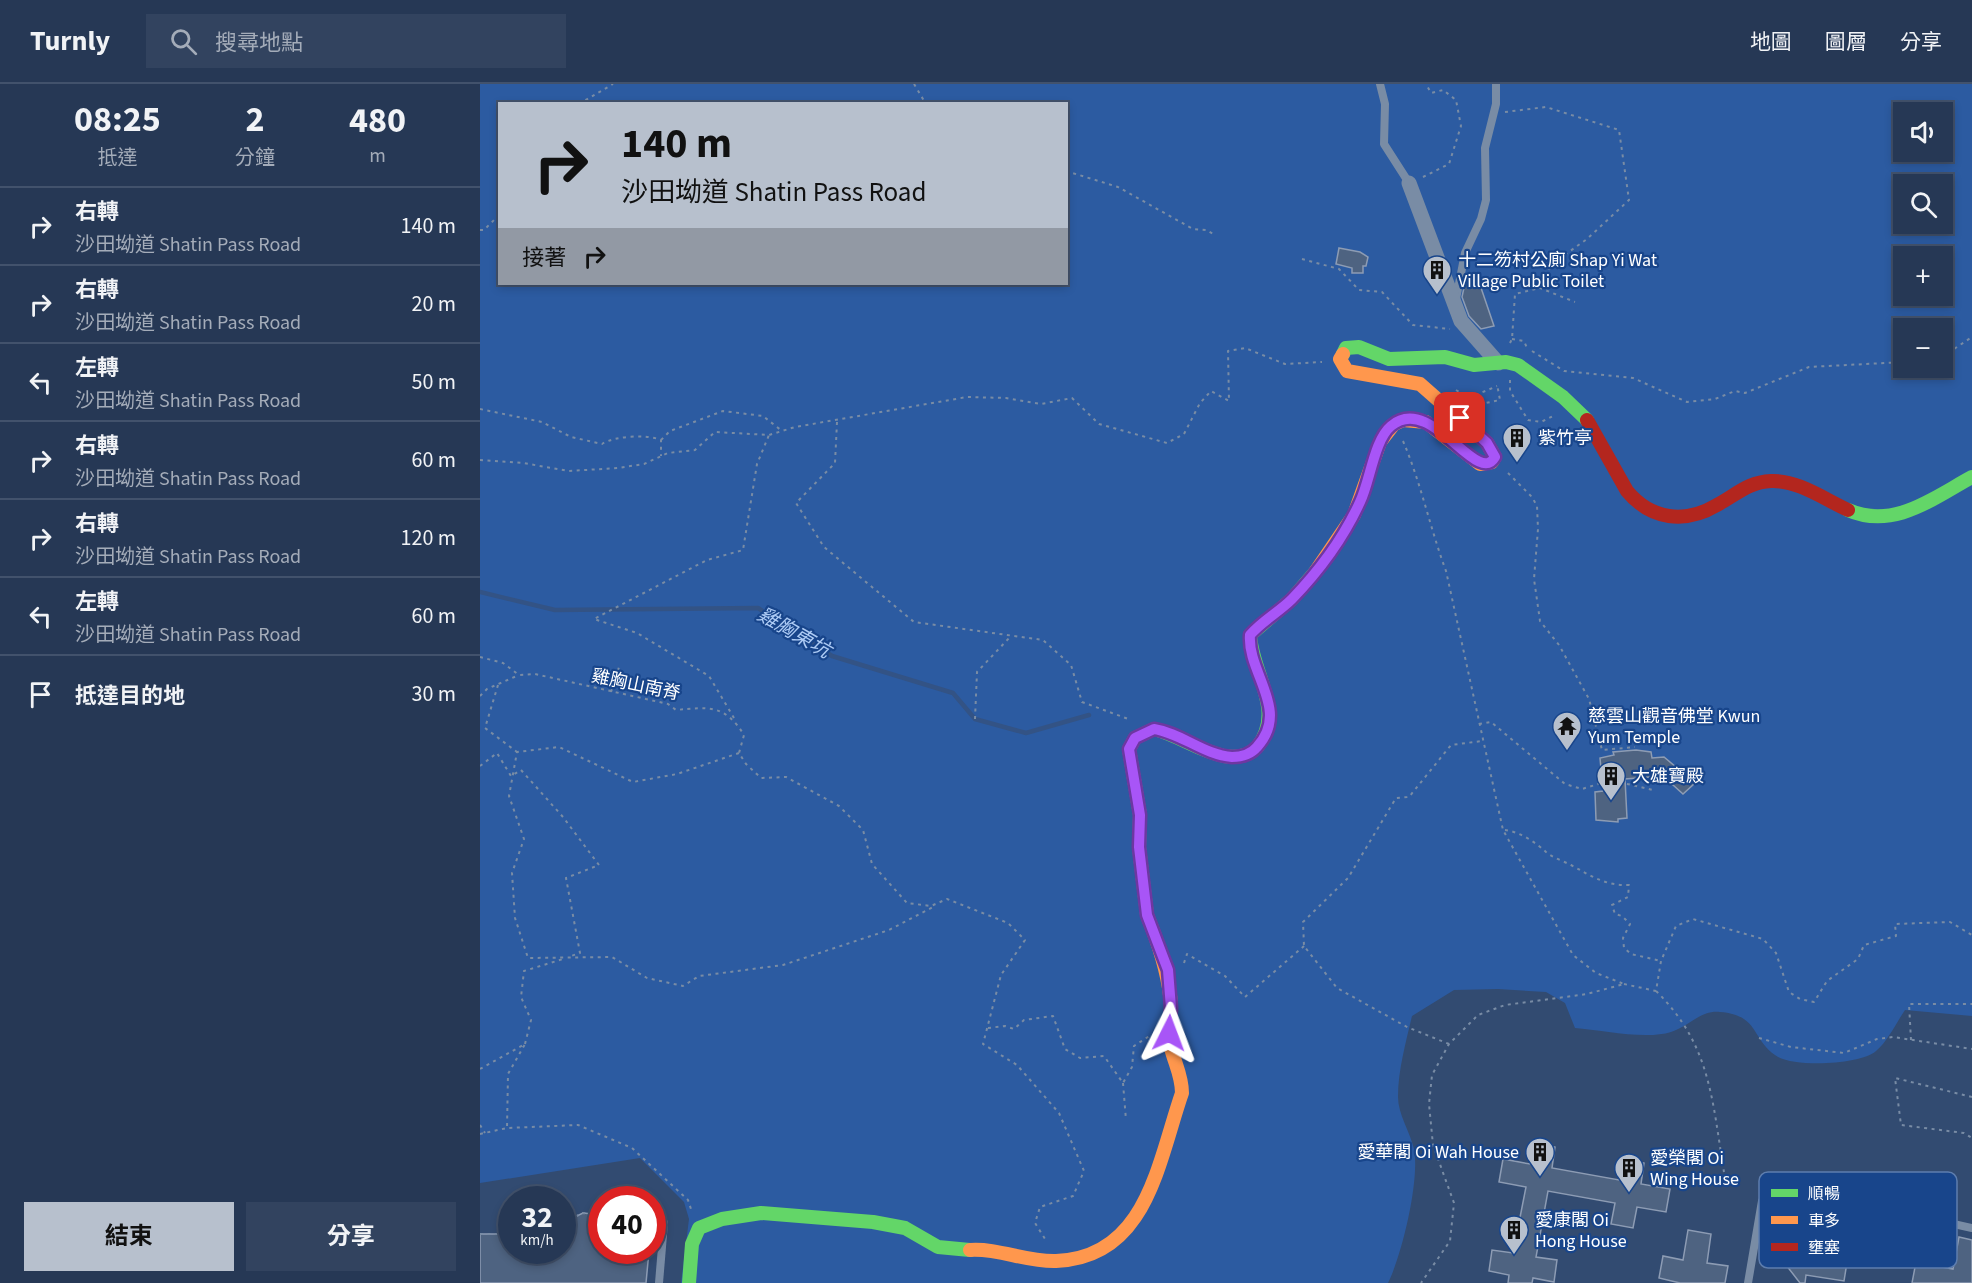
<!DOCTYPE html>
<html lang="zh-TW">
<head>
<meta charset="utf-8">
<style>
	:root { --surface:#263855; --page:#32435f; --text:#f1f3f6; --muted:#a4acb9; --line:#42526c; --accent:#b7c0cd }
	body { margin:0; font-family:"Source Sans 3","Noto Sans TC",sans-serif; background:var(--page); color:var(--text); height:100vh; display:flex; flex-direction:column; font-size:22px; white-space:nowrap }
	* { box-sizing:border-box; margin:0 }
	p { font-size:20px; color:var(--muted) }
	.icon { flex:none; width:33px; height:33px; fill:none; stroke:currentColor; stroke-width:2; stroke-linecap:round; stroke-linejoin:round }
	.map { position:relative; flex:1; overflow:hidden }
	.panel { display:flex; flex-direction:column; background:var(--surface); width:480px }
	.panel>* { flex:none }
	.top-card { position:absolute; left:18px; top:18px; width:570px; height:183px; border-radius:0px; box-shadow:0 3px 9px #0003,0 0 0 2px var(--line); background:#b7c0cd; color:#111; overflow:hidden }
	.buttons { position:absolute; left:1413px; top:18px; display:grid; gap:12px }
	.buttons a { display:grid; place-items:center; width:60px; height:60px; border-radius:0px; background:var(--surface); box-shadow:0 3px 9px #0003,0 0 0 2px var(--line); font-size:30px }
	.speed { position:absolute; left:18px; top:1102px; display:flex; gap:12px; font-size:30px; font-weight:700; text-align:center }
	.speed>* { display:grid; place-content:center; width:78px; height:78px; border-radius:50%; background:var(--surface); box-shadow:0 3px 9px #0003,0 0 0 2px var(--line); line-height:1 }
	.speed small { font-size:15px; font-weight:400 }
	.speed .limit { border:9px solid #d22; background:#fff; color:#111 }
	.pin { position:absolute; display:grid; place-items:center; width:51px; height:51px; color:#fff; margin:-26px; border-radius:12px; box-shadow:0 3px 9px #0006 }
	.me { position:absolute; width:66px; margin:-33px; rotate:3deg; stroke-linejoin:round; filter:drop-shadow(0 0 4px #0008) }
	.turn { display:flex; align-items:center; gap:21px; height:126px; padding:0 24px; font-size:27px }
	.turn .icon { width:78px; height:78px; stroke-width:2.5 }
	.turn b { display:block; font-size:42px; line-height:51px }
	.then { display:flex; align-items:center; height:57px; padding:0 24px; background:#0003; gap:12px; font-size:22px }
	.eta { display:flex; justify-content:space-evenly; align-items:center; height:102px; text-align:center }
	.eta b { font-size:36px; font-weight:700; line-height:42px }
	.primary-button { display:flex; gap:12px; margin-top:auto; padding:12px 24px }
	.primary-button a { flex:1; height:69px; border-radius:0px; background:var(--accent); color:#111; font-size:24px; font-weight:700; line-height:69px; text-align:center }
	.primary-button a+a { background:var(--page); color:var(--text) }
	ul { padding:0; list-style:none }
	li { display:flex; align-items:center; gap:18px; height:78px; padding:0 24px; border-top:2px solid var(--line) }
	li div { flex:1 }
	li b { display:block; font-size:22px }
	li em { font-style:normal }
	header { display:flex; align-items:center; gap:36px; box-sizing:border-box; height:84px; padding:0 30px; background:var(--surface); border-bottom:2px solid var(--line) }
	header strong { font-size:28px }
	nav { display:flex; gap:33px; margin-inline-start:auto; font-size:21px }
	.search { width:420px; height:54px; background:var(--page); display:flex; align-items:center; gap:15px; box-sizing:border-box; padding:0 21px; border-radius:0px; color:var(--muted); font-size:22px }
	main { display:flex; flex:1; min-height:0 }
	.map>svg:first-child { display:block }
	.green { fill:#2c5ba1; fill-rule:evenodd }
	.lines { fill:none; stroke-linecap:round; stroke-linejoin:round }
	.stream { stroke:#335385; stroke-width:4.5 }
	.building { fill:#4e6381; stroke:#8d9cb4; stroke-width:1.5 }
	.path { stroke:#798ca5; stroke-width:2; stroke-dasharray:3 4.5; stroke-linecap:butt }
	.lane { stroke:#798ca5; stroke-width:8 }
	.street { stroke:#798ca5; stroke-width:15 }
	.fast { stroke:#63d668; stroke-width:14 }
	.slow { stroke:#ff974d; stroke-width:14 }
	.jam { stroke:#b3261e; stroke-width:14 }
	.route-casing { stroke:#6d37a1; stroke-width:15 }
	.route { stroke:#a855f7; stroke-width:10 }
	.labels { text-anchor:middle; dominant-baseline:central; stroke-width:4.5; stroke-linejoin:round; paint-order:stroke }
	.poi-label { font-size:18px; fill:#fff; stroke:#18458b; text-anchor:start }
	.street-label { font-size:18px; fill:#fff; stroke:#18458b }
	.water-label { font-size:20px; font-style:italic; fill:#adcbf5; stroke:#18458b }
	.key { fill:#18458b; stroke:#5d7dae; stroke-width:1.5 }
	.key-label { font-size:16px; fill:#fff }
</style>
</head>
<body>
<header>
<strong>Turnly</strong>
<div class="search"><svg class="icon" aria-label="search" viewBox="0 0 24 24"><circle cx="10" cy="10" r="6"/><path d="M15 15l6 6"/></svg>搜尋地點</div>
<nav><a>地圖</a><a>圖層</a><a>分享</a></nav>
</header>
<main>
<section class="panel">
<div class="eta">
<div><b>08:25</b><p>抵達</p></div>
<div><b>2</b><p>分鐘</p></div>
<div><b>480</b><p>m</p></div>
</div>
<ul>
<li><svg class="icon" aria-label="right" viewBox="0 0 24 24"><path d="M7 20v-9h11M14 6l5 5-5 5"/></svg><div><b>右轉</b><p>沙田坳道 Shatin Pass Road</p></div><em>140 m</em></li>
<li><svg class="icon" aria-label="right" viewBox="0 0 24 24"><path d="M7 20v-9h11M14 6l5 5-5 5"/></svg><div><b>右轉</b><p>沙田坳道 Shatin Pass Road</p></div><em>20 m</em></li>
<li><svg class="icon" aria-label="left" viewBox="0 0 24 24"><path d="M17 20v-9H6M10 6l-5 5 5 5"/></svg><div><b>左轉</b><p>沙田坳道 Shatin Pass Road</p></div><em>50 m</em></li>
<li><svg class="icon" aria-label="right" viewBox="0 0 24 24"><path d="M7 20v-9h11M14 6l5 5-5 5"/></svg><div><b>右轉</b><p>沙田坳道 Shatin Pass Road</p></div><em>60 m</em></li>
<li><svg class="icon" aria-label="right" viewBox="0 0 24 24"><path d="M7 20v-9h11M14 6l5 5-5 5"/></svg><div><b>右轉</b><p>沙田坳道 Shatin Pass Road</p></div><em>120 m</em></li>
<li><svg class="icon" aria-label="left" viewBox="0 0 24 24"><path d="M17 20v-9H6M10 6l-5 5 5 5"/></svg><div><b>左轉</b><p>沙田坳道 Shatin Pass Road</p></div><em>60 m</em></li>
<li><svg class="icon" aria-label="arrive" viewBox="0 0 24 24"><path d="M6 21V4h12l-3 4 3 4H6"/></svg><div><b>抵達目的地</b></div><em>30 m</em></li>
</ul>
<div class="primary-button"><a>結束</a><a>分享</a></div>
</section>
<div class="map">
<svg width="1492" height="1199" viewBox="0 0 1492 1199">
	<rect width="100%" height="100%" fill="#324b71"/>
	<path class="green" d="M0,0H1492V932L1425,926C1416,939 1408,957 1396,967C1381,981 1311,984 1295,971C1271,954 1279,931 1240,928C1220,926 1208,943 1191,948C1166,956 1121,946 1095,944L1085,919L1066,908L1018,905L974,906L932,932C926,958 918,986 918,1013C918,1030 930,1048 934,1065C940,1096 922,1171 908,1199H201L209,1135L204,1118L160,1074L0,1099ZM20,20H586V200H20ZM1424,28H1462V68H1424ZM1424,100H1462V140H1424ZM1424,172H1462V212H1424ZM1424,244H1462V284H1424Z"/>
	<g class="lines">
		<path class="stream" d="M0,508L75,526L278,524L352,572L473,609L495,635L546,649L609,631"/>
	</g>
	<g class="building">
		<path d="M859,164L880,168L888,173L886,182H883V189H872V184L856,180Z"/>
		<path d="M997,192L1014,242L1001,245L989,232L982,213L986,194Z"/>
		<path d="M1156,666L1171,668L1172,674L1184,673L1215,699L1203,710L1183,692L1145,695L1147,734L1138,735V738L1116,736L1115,708L1123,707L1120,674L1134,671L1133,668Z"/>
		<path d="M1054,1059L1075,1063L1072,1084L1139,1096L1143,1075L1164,1079L1161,1100L1190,1105L1186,1128L1157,1123L1153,1144L1131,1140L1135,1119L1068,1107L1056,1173L1077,1176L1074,1198L1053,1194L1052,1199H1028L1029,1191L1009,1187L1012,1166L1033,1169L1046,1103L1019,1098L1023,1075L1050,1080Z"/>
		<path d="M1309,1121L1341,1127L1335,1160L1369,1166L1364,1197L1326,1191L1325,1199H1320L1303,1177Z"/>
		<path d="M103,1129L122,1131V1167H169L166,1199H0V1150H32V1167H82V1139Z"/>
		<path d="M1208,1146L1231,1150L1227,1179L1248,1182L1245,1199H1200L1179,1194L1183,1172L1203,1176Z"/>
		<path d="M1479,1153L1492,1156V1199H1432L1436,1178L1473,1185Z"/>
	</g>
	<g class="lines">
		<g class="path">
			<path d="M434,0L446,20"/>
			<path d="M99,20L133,0"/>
			<path d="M1025,28L1066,23L1139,46L1149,116L1107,155L1072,180L1060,204L1095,218"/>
			<path d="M586,87L638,103L713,145L726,146L735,151"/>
			<path d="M943,93L969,80L981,42L976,16L963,6L951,9L946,0"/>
			<path d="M0,146H4L20,130"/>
			<path d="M822,175L859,185L879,206L902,208L933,241L970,245"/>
			<path d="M1032,255L1044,257L1047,264"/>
			<path d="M1030,259L1032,255L1035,210L1060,204"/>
			<path d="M1052,267L1084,287L1153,294L1207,318L1235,315L1255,307L1265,309L1329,283L1424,278"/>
			<path d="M1462,273L1492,253"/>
			<path d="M1030,296V307L1048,336L1061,338L1075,331"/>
			<path d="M976,306L989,314L1017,302"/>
			<path d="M0,325L62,338L91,353L122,360C134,352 167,350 181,356V372"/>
			<path d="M997,325L996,321L1020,316L1017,300"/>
			<path d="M357,338L355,379L316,419L344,463L434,538L563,556L591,581L602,618L651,636"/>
			<path d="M181,356L190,347L243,327L283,332L302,347"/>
			<path d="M923,357C941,399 950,444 966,487L1023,746L1093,871L1116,889L1144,900L1107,910L1025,921L998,931L969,960L952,991L949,1020L953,1061L974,1119L970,1157L941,1199"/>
			<path d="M0,376L43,379L89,387L138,384L164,380L188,369L215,366L235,348L289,351L315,343L487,313L526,314L561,320L592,314L619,340L687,359L704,350L720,319L731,307L749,317L748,267L765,264L805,280L842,278"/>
			<path d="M1028,389L1052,413L1057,422L1058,445L1054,495L1060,537L1079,561L1109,615L1122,666L1155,663"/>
			<path d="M0,573L23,579L39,591L55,590L188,620L196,626C228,623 245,620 264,651L259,669L266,680L281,694L306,693L359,722L383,746L392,780L427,819L451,822L467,815L528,839L545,856L521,891L503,960L537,981L579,1029L604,1087L593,1112L560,1123L555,1139L567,1158"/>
			<path d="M18,601L5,644L37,668"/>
			<path d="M131,608L140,580"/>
			<path d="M0,612L7,605L39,591"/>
			<path d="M254,634L229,592L157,549L114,535L227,476L263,466L277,380L289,351"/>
			<path d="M495,635L497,588L531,552"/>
			<path d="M999,640L1011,638L1085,700L1102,705L1125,698L1143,699L1173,706"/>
			<path d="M259,669L197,690L153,698L79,663L37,668L29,712L44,755L32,789L35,834L48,874L132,873L167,894L203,902L219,892L303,881L409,846L455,822"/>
			<path d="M0,682L17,669L31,692L41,686L83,733L119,781L86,794L100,869L91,872"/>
			<path d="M1025,746C1040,748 1055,758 1066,768C1073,774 1083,777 1091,781C1111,792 1126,802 1149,801L1148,813L1132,821L1135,830L1142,832L1150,840L1143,854L1144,864L1151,870L1181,877"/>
			<path d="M704,879L707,870L745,892L765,913L824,862"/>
			<path d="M1144,900L1176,907L1181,877L1196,842L1213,835L1283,855L1296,869L1309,908L1320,915L1334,918L1347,897L1378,875L1384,861L1416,852L1415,840L1470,838L1492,851"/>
			<path d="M1176,907C1231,961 1232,1016 1244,1088"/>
			<path d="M508,944L525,942L534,945L544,936L573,932L585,965L600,974L624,972L643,999L652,983L654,962L671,951"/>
			<path d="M1279,954L1311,963L1364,969L1397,955L1413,953L1492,965"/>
			<path d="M1431,956L1429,920H1492"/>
			<path d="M45,960L51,936L41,913L44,887L83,875"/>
			<path d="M969,960L927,943L857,904L824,862L823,838L868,794L916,714L929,713L971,661L1002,657"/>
			<path d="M0,985L45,960L28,990L27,1044"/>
			<path d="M643,999L646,1036"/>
			<path d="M1492,1013L1415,994L1421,1041L1484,1049L1492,1054"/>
			<path d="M0,1041L5,1049"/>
			<path d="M0,1050L27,1044L98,1041L152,1064L208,1116L212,1128"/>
			<path d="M82,1139L103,1129L122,1131"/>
			<path d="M0,1150H32"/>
		</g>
		<g class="lane">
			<path d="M900,0L905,20L904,60L929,99"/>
			<path d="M976,215L985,169L1001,135L1006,116L1005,64L1016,20V0"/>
			<path d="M179,1199L184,1139"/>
			<path d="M1268,1199L1282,1117L1291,1105L1304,1102L1492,1144"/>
		</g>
		<path class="street" d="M929,99L981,237L1018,279"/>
		<g class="fast">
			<path d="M863,270L866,264L879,263L909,275L965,273L994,281L1026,278L1038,281L1083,313L1107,336"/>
			<path d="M1368,426C1414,446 1453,414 1492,393"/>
			<path d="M672,844L667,831L659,763L660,731L649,665L655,654L674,645C698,651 719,667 744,672C756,674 770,672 778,662C805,626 772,589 770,551L812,515L836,487"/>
			<path d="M209,1199L212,1160L219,1144L242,1135L281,1129L393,1138L425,1144L458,1163L490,1166"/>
		</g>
		<g class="slow">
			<path d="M836,487L874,431L900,358L914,340L923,336L946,338L1000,380L1012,378L1015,373L1007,359L940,300L867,287L860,275L863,270"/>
			<path d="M490,1166C519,1164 546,1178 576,1177C667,1174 678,1078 702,1009C702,992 695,980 691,964C688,949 691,936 691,921C689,893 682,870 672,844"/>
		</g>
		<path class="jam" d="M1107,336L1147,407C1171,436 1205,440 1237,421C1256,411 1268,398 1291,397C1318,396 1344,415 1368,426"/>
	</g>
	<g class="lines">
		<g class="route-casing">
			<path id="route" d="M689,949L691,924L688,886L667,831L659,763L660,731L649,665L655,654L674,645C701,649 724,671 752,673C761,673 771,670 777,663C811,626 767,589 770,551C782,537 799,528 812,515C839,487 864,453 880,418C890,398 894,356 911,342C951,308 997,404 1015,373L1007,359L980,334"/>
		</g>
		<use href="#route" class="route"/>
	</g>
	<defs>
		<g id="building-pin" transform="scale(1.5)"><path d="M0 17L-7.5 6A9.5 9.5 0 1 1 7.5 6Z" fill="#b7c0cd" stroke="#18458b"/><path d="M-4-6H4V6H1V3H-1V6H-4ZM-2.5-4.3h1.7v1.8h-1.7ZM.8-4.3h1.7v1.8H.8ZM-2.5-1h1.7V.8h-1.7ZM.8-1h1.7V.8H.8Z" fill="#111"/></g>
		<g id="temple-pin" transform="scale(1.5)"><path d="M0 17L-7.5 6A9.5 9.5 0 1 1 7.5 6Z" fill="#b7c0cd" stroke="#18458b"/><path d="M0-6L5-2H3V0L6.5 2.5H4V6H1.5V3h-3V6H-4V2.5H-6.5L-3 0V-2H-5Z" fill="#111"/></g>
	</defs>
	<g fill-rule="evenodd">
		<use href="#building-pin" x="957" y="186"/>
		<use href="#building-pin" x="1037" y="354"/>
		<use href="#temple-pin" x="1087" y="642"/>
		<use href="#building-pin" x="1131" y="692"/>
		<use href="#building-pin" x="1060" y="1068"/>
		<use href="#building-pin" x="1149" y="1084"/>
		<use href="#building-pin" x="1034" y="1146"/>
	</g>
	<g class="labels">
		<g class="poi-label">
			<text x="978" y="176">十二笏村公廁 Shap Yi Wat<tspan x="978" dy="21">Village Public Toilet</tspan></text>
			<text x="1058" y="354">紫竹亭</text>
			<text x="1108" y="632">慈雲山觀音佛堂 Kwun<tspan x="1108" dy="21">Yum Temple</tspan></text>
			<text x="1152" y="692">大雄寶殿</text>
			<text x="1039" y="1068" text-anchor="end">愛華閣 Oi Wah House</text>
			<text x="1170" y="1074">愛榮閣 Oi<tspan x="1170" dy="21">Wing House</tspan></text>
			<text x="1055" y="1136">愛康閣 Oi<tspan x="1055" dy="21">Hong House</tspan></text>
		</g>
		<g class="street-label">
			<text transform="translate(156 601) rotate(12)">雞胸山南脊</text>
		</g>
		<g class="water-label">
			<text transform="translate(314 549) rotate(30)">雞胸東坑</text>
		</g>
	</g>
	<rect x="1279" y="1088" width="198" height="96" rx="9" class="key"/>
	<rect x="1291" y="1105" width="27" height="8" fill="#63d668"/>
	<rect x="1291" y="1132" width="27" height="8" fill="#ff974d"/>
	<rect x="1291" y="1159" width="27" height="8" fill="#b3261e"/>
	<g class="key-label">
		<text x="1328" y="1115">順暢</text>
		<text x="1328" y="1142">車多</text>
		<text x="1328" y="1169">壅塞</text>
	</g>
</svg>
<div class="buttons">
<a><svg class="icon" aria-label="sound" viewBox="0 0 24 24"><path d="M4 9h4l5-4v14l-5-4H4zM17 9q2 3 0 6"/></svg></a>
<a><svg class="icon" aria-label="search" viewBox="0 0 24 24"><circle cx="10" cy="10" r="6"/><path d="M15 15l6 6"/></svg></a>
<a>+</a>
<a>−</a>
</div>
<div class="speed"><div>32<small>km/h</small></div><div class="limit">40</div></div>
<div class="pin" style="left:980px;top:334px;background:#d93025"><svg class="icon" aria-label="arrive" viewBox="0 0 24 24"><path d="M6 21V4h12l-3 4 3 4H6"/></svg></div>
<svg class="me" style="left:689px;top:949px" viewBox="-20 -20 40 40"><path d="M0-17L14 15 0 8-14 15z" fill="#a855f7" stroke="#fff" stroke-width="4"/></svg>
<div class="top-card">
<div class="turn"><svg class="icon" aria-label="right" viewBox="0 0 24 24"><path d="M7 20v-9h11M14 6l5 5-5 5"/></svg><div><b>140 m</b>沙田坳道 Shatin Pass Road</div></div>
<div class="then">接著<svg class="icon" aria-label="right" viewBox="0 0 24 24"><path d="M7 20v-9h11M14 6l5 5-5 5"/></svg></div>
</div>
</div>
</main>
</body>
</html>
